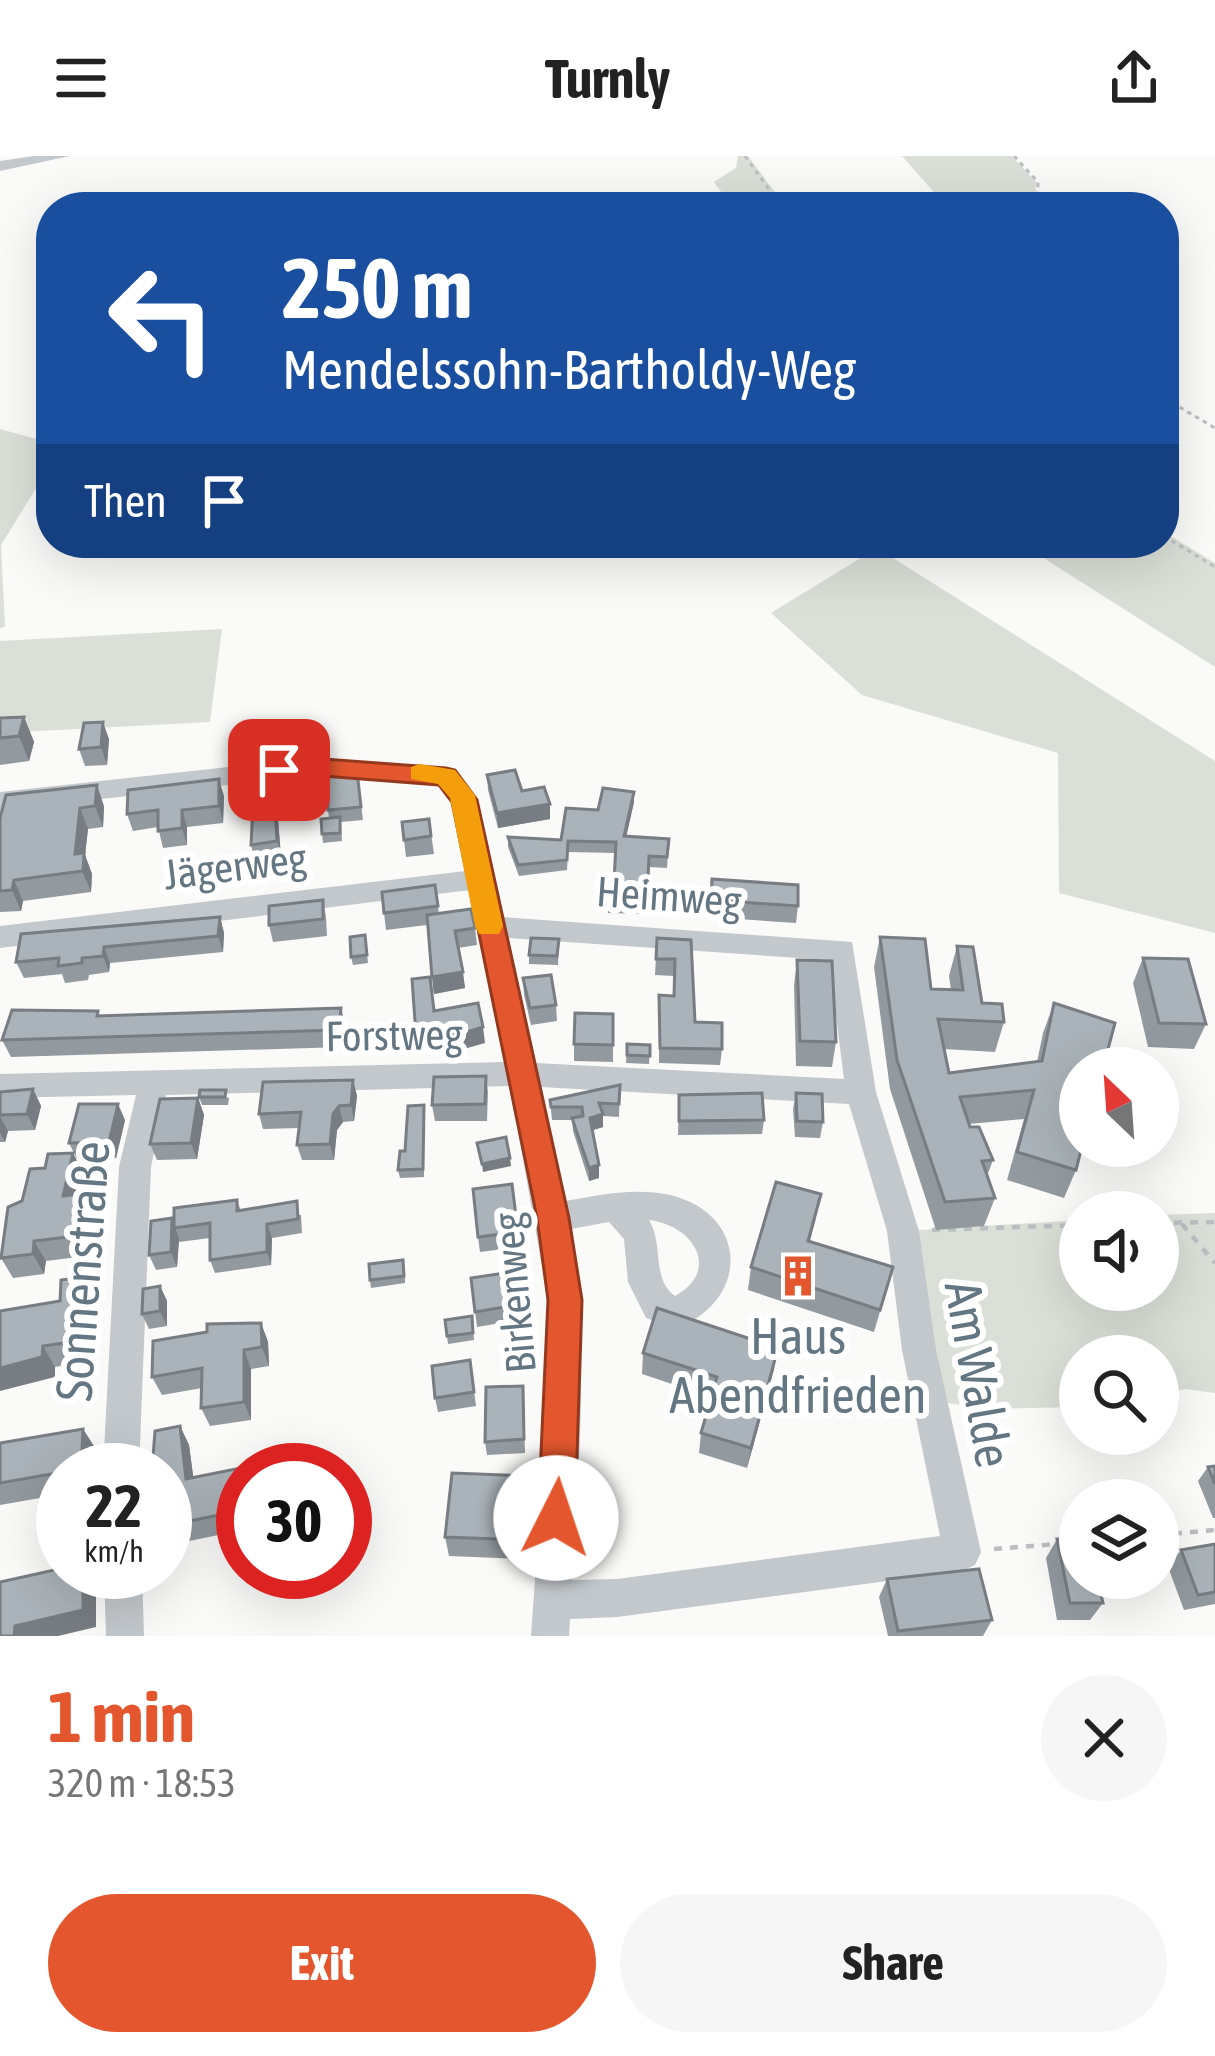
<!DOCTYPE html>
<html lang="en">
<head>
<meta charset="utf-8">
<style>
	:root { --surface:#fff; --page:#f6f6f6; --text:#222; --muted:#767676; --accent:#e4572e }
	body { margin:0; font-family:"Asap Condensed",sans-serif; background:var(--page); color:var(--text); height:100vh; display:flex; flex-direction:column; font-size:45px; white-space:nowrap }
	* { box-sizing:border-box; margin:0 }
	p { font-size:39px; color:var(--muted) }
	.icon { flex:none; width:66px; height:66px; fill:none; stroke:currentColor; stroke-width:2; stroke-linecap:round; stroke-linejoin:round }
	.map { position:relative; height:1480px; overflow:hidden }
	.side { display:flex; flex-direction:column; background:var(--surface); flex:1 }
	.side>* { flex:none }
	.guide { position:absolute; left:36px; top:36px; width:1143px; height:366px; border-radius:48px; box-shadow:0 12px 48px #0002; background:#1a4fa0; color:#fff; overflow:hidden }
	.needle { width:78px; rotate:335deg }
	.tools { position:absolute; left:1059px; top:891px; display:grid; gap:24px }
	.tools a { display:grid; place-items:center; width:120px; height:120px; border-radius:50%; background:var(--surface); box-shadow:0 12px 48px #0002; font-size:60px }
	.speed { position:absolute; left:36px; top:1287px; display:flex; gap:24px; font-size:60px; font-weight:700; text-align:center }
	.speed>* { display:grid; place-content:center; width:156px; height:156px; border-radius:50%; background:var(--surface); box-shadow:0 12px 48px #0002; line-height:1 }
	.speed small { font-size:30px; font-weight:400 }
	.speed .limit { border:18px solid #d22; background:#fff; color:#111 }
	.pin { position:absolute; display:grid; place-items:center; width:102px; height:102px; color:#fff; margin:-51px; border-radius:24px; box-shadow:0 6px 18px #0006 }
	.me { position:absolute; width:132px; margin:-66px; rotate:4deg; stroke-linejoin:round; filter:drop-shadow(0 0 9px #0008) }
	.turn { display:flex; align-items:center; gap:42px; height:252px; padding:0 48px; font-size:54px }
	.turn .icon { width:156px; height:156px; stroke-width:2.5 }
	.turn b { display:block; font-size:84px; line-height:102px }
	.then { display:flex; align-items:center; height:114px; padding:0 48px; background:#0003; gap:24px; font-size:45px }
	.round { display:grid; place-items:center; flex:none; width:126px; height:126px; border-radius:63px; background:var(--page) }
	.summary { display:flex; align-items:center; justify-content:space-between; height:204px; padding:0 48px }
	h1 { font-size:72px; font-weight:700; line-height:90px; color:var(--accent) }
	.primary-button { display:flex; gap:24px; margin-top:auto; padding:24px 48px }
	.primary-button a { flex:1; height:138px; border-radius:72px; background:var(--accent); color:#fff; font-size:48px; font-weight:700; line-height:138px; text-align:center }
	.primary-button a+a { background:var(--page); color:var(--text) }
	header { display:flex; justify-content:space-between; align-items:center; height:156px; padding:0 48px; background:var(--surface); font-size:54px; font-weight:700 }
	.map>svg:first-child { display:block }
	.green { fill:#dadfd7 }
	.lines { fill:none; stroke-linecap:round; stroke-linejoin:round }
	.path-far1 { stroke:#bbbfc2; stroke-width:3; stroke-dasharray:4.5 4.5; stroke-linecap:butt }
	.path { stroke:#bbbfc2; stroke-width:4.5; stroke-dasharray:8 8; stroke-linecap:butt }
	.minor { fill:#c3c8cc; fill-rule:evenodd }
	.wall { fill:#929a9f }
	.shaded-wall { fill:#777d82 }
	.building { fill:#aab3b9; stroke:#777d82; stroke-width:3 }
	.route { fill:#e4572e; stroke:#94391e; stroke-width:3 }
	.slow { fill:#f59e0b }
	.labels { text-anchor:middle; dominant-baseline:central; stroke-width:12; stroke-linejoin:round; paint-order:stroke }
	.street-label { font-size:42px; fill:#657683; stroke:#fff }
	.near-street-label { font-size:51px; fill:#657683; stroke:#fff }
	.near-poi-label { font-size:51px; fill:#657683; stroke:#fff }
</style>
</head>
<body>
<header><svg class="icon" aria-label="menu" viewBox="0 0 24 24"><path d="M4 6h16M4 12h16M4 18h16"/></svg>Turnly<svg class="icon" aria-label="share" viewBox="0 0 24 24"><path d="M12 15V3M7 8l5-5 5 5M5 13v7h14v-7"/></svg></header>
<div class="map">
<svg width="1215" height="1480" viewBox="0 0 1215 1480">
	<rect width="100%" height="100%" fill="#fafaf8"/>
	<g class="green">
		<path d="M738,0H748L786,51H732L714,26L736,12Z"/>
		<path d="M902,0H1012L1036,26L1035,49L947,51Z"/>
		<path d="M0,273L51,287V308L1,389L5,471L0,472Z"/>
		<path d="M1164,376L1215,407V511L1020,387H1164Z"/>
		<path d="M877,392L1215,605V777L1059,737L1058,597L862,539L771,457Z"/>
		<path d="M222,473L210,566L0,577V485Z"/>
		<path d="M1215,1057V1237L1185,1233L1158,1239V1200H1080V1251L985,1253L929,1244L903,1075L1080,1064V1134H1158V1059Z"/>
	</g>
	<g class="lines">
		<g class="path-far1">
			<path d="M745,0L782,51"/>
			<path d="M1014,0L1038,26L1037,51"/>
			<path d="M1164,242L1215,272"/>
			<path d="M1164,380L1215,411"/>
		</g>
		<g class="path">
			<path d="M1158,1067L1215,1066"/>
			<path d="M1182,1068L1215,1107"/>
			<path d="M932,1074L1080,1069"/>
			<path d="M1158,1379L1215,1374"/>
			<path d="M994,1393L1056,1388"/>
		</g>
		<g class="minor">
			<path d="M34,0H70L0,15V5Z"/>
			<path d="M310,602L455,614L477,645L502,761L852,786L876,936L919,1075L936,1194L981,1396L975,1409L962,1415L617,1461L570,1463L569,1480H531L548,1238V1144L510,930L166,939L151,1011L139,1314H103L119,1011L136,939L0,942V918L505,906L470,734L0,792V770L466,715L452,646L439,628L310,620L0,654V636ZM507,782L829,804L844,923L535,907ZM540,931L849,948L887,1075L902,1194L940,1380L617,1423L572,1424C579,1306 589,1190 571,1073L609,1066L624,1083L628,1126L646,1162L677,1172C750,1144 749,1058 670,1039C636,1031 599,1039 565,1045ZM649,1064C693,1069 722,1114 675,1140C651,1123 664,1088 649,1064Z"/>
			<path d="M104,1416H142L144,1480H106Z"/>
		</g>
	</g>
	<g class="wall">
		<path d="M24,561L34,586L29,605L0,609V562Z"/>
		<path d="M109,583L107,609L85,610L79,593Z"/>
		<path d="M357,615L363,664L341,666L342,685L323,687L322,678L329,662L328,654Z"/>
		<path d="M487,619L550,648V663L498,672L488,634Z"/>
		<path d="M292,625L295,640V662L278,664L281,700L255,704L251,689L254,629Z"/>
		<path d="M634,636V646L626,680L669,683L667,712L649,711L647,758L608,757L609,727H614L615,697L568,696L567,714L519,720L508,691V681L561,684L598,654Z"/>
		<path d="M224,640L223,667L187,671V689L163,692L158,671L133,675L127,658Z"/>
		<path d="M104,650L103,671L88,673L85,699L92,718L91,736L23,745L21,755L0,756V662Z"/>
		<path d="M429,663L434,698L406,701L402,666Z"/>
		<path d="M712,723L798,750L796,767L709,761Z"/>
		<path d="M435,729L439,758L475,772L477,789L458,792L465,832L434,838L427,769L386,774L384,757Z"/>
		<path d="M323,744L326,761L327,780L273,786L269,769Z"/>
		<path d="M220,761L224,777L223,796L110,807L109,816L89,819L88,824L65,827L62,818L24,822L16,806Z"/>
		<path d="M365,779L368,807L353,809L351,801Z"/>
		<path d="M880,781L931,833L951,834L949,820L957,790L982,847L1004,866L995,896L944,893L949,917L1037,906L1043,877L1054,847L1076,1014L1064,1042L1007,1024L1024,963L969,968L993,1004L987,1020L995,1042L984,1070L936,1074L890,933L874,811Z"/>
		<path d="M657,782L691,784L695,866L722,893L720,909L659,907V839L674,840V820L655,819Z"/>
		<path d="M559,783L558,809L529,808V799Z"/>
		<path d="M1143,802L1206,868L1194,893L1148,891L1133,827Z"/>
		<path d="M797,804L836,886L832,911L796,910L794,829Z"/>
		<path d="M523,822L556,849L557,865L531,869L524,839Z"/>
		<path d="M98,855L100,860L345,868L343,891L11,901L2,884Z"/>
		<path d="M613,858V906L574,905V888Z"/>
		<path d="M627,888L650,889L649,908L626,907Z"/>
		<path d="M486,920L488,936L487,965H435L432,949Z"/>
		<path d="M353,924L357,940L354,965L343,966L337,974L334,1004H302L297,989L299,972L263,973L259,958Z"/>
		<path d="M620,929L619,961L603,960V971L592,974L599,1022L589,1025L573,975L572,964H552L550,944Z"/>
		<path d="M33,933L41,950L35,974L8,975L5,986H0V936Z"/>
		<path d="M200,934L229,942L228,949H202L199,941Z"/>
		<path d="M796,937L823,966L820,982L795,981L793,953Z"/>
		<path d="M679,939L764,964L762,978L678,979Z"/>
		<path d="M198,942L204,959L197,1003L157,1004L150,988Z"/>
		<path d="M424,949V1021L400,1022L398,1014L405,995Z"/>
		<path d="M125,964L116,1002L77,1003L69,987Z"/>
		<path d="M73,997L84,1019L79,1038L105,1057L102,1098L46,1105L44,1118L13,1122L1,1102L22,1045L45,1012Z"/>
		<path d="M512,1028L519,1091L480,1096L478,1081Z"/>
		<path d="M237,1044L241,1055L301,1059L302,1077L272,1082L271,1109L215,1117L210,1104V1082L179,1086V1083L177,1111L156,1114L149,1099L172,1062Z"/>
		<path d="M816,1062L810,1085L893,1111L874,1176L748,1134L751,1111Z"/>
		<path d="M405,1111V1127L371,1132L370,1124Z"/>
		<path d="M518,1115L524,1163L477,1171L471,1122Z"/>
		<path d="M160,1130L167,1145V1170L149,1173L142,1158Z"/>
		<path d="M99,1141L96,1204L55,1211V1221L0,1155Z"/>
		<path d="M472,1160L474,1184L448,1188L445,1164Z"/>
		<path d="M261,1167L268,1186L269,1210L251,1213V1264L210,1270L201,1252L202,1232L162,1239L152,1221Z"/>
		<path d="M643,1197L774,1213L747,1312L699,1297L701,1277L711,1241L642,1218Z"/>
		<path d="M470,1204L476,1250L438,1256L435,1242Z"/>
		<path d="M523,1230L525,1297L487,1299L485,1286Z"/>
		<path d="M180,1270L189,1289L193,1321L243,1314V1374L165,1390V1314Z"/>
		<path d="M0,1287L96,1293L95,1314H63V1338L0,1349Z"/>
		<path d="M1215,1310V1362H1213L1198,1325L1208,1311Z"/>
		<path d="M528,1339L524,1403L449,1400L445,1381Z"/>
		<path d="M1057,1383L1080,1422H1155L1146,1434H1100L1103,1447L1090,1464H1057L1046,1402Z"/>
		<path d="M1215,1388V1448L1184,1454L1168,1411L1181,1394Z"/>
		<path d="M887,1423L992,1464L983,1480H888L879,1441Z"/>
	</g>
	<g class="shaded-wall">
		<path d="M24,561L34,586L29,605L19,580Z"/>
		<path d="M103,566L109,583L107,609L101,591Z"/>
		<path d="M219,623L224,640L223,667L219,650Z"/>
		<path d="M292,625L295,640V662L291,648Z"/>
		<path d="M97,629L104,650L103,671L95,650Z"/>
		<path d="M634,636V646L624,691V680Z"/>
		<path d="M550,648V663L498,672L497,657Z"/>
		<path d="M275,649L278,664L281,700L277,685Z"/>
		<path d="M80,652L88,673L85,699L92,718L91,736L75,698Z"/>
		<path d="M182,654L187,671V689L182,672Z"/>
		<path d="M14,724L23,745L21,755L12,734Z"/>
		<path d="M220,761L224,777L223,796L218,780Z"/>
		<path d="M104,791L110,807L109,816L103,800Z"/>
		<path d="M463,816L465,832L434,838L432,821Z"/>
		<path d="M341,852L345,868L343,891L339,874Z"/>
		<path d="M483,871L485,887L450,897L448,882Z"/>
		<path d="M447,873L449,889L418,895L416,879Z"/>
		<path d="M353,924L357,940L354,965L351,949Z"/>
		<path d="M33,933L41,950L35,974L27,958Z"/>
		<path d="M198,942L204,959L197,1003L191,987Z"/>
		<path d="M118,948L125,964L116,1002L109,986Z"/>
		<path d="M339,950L343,966L337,974L334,1004L330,988L333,958Z"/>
		<path d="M603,958V971L590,975V962Z"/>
		<path d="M0,960L8,975L5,986L0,977Z"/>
		<path d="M73,997L84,1019L74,1061L63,1040Z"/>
		<path d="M510,1002L511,1010L483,1016L482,1008Z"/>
		<path d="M599,1009V1022L589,1025V1012Z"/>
		<path d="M95,1036L105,1057L102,1098L92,1078Z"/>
		<path d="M172,1062L179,1083L177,1111L171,1096Z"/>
		<path d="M267,1068L272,1082L271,1109L267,1096Z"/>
		<path d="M34,1085L46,1105L44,1118L33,1098Z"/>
		<path d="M88,1120L99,1141L96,1204L84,1184Z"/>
		<path d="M160,1130L167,1145V1170L160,1155Z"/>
		<path d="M261,1167L268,1186L269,1210L262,1191Z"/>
		<path d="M43,1190L55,1211V1221L0,1235V1212Z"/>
		<path d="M778,1192L774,1213L747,1312L751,1292Z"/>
		<path d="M244,1194L251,1213V1264L244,1246Z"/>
		<path d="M180,1270L189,1289L196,1341L186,1323Z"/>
		<path d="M83,1273L96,1293L95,1314L81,1313Z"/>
		<path d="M526,1320L528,1339L524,1403L521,1384Z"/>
		<path d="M238,1336L243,1346V1363L239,1355Z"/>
		<path d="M83,1416H89L96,1426V1471L58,1480H14L15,1470Z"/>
	</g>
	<g class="building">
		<path d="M24,561L19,580L0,582V562Z"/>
		<path d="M103,566L101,591L79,593L84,567Z"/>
		<path d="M515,614L522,635L544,631L550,648L497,657L487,619Z"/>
		<path d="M357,615L361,651L328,654V617Z"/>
		<path d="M219,623V650L182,654V672L158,675V654L127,658L128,634Z"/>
		<path d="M292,625L291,648L275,649L277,685L251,689L254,629Z"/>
		<path d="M97,629L95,650L80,652L75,698L84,697L83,715L14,724L12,734L0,735V662L6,639Z"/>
		<path d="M603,632L634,636L624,680L669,683L667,701L649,700L647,747L608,746L609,727H614L616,686L568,685L567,704L518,709L508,681L561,684L566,652L598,654Z"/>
		<path d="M340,661V677L322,678L321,663Z"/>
		<path d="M429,663L431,680L404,684L402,666Z"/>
		<path d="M712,723L798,729V750L711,744Z"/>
		<path d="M435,729L438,750L384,757L382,736Z"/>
		<path d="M323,744V763L269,769V750Z"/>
		<path d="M471,753L475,772L455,775L463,816L432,821L427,759Z"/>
		<path d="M220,761L218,780L104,791L103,800L82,802V807L58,810L59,802L16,806L21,778Z"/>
		<path d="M365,779L367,799L351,801L350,781Z"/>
		<path d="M880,781L925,783L931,833L963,834L957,790L973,791L982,847L1002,848L1004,866L938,863L949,917L1042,905L1054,847L1115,867L1103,912H1080V990H1082L1076,1014L1017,996L1034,934L960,941L970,971H979L993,1004L982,1005L995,1042L945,1046L897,904Z"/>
		<path d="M531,782L559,783L557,800L529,799Z"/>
		<path d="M657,782L691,784L695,866L722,867V893L660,892L659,839L674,840L675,803H656Z"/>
		<path d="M1143,802L1188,803L1206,868L1159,867Z"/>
		<path d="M797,804L832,805L836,886L800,885Z"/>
		<path d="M551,819L556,849L530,852L523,822Z"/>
		<path d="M430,821L434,855L478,847L483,871L448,882L447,873L416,879L412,823Z"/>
		<path d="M341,852L339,874L2,884L12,854L98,855L97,860Z"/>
		<path d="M575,857L613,858V889L574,888Z"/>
		<path d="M627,888L650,889V900L627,899Z"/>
		<path d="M486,920L485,948L432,949L434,921Z"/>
		<path d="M353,924L351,949L339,950L333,958L330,988L297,989L301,956L259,958L263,926Z"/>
		<path d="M620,929L619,948L599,947L603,958L590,962L599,1009L589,1012L572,962L583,960L582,951H551L550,944Z"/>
		<path d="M33,933L27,958L0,959V936Z"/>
		<path d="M200,934H226L225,941H199Z"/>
		<path d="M762,937L764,964L679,965V939Z"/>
		<path d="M796,937L822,938L823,966L797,965Z"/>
		<path d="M198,942L191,987L150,988L160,943Z"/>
		<path d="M79,948H118L109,986L69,987Z"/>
		<path d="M424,949L423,1013L398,1014L400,995H405L408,950Z"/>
		<path d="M506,981L510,1002L482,1008L477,987Z"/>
		<path d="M73,997L63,1040L95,1036L92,1078L34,1085L33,1098L1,1102L8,1051L22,1045L30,1013L45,1012L48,998Z"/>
		<path d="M776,1026L821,1038L808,1085L893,1111L880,1154L751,1111Z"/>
		<path d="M512,1028L518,1076L478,1081L473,1033Z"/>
		<path d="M237,1044V1055L297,1045L298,1063L267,1068V1096L210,1104V1067L174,1072V1052Z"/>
		<path d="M172,1062L171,1096L149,1099L151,1065Z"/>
		<path d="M403,1104L404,1120L370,1124L369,1108Z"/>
		<path d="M518,1115L522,1148L475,1156L471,1122Z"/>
		<path d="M88,1120L84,1184L43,1190L42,1201L0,1212V1155L60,1145L61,1124Z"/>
		<path d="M160,1130V1155L142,1158L143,1133Z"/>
		<path d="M657,1152L778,1192L751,1292L701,1277L717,1221L643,1197Z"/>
		<path d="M472,1160L473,1177L447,1180L445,1164Z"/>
		<path d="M261,1167L262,1191L244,1194V1246L201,1252L202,1212L152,1221L153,1185L207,1176V1168Z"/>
		<path d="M470,1204L474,1236L435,1242L432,1210Z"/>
		<path d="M523,1230L524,1283L485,1286L486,1231Z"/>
		<path d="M180,1270L186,1323L256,1309V1314H243V1336H238L239,1355L165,1370V1314H152L155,1275Z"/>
		<path d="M83,1273L81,1313L63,1314V1316L0,1327V1287Z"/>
		<path d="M1215,1310V1328L1208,1311Z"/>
		<path d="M452,1317L526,1320L521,1384L445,1381Z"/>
		<path d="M1057,1383H1080V1422H1097L1103,1447H1070Z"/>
		<path d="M1215,1388V1436L1198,1439L1181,1394Z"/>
		<path d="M63,1412V1416H83V1454L15,1470L14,1480H0V1426Z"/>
		<path d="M979,1413L992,1464L898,1475L887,1423Z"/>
	</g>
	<path class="route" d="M310,602L446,612L455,614L477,644L569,1062L582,1144L575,1362L570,1375L556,1380L543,1375L538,1362L548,1144L537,1062L452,646L439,629L310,619L279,622L267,614L279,605Z"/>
	<path class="slow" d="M420,608L455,614L475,639L503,770L499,778H479L475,770L450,642L438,628L411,623V611Z"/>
	<defs>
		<g id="building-bare" transform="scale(3.24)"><path d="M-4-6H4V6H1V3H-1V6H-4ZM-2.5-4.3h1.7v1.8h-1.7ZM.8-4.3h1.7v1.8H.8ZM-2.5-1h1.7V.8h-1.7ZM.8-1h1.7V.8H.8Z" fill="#e4572e" stroke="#fff" stroke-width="2.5" paint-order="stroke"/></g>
	</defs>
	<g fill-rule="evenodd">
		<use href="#building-bare" x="798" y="1120"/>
	</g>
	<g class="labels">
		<g class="street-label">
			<text transform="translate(235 710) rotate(-7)">Jägerweg</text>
			<text transform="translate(669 740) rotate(4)">Heimweg</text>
			<text transform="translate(394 879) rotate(-1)">Forstweg</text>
			<text transform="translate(514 1137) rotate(-95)">Birkenweg</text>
		</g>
		<g class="near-street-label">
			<text transform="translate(82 1115) rotate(-86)">Sonnenstraße</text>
			<text transform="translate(979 1218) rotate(80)">Am Walde</text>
		</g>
		<g class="near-poi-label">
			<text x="798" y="1179">Haus<tspan x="798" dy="59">Abendfrieden</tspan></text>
		</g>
	</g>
</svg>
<div class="tools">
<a><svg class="needle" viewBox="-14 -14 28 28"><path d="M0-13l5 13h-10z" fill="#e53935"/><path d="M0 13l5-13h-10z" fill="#767676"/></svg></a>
<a><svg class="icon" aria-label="sound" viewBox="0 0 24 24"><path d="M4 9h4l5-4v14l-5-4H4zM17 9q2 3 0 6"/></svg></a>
<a><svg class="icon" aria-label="search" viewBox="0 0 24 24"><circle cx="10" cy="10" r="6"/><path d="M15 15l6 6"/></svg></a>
<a><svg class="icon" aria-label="layers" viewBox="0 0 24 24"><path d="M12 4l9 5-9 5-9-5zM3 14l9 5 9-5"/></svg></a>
</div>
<div class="speed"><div>22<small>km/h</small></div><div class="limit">30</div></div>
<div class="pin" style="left:279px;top:614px;background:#d93025"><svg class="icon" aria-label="arrive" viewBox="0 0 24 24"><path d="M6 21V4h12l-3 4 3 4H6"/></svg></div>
<svg class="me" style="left:556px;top:1362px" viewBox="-20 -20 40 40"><circle r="19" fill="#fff"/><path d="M0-13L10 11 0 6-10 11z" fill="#e4572e"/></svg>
<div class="guide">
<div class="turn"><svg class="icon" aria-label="left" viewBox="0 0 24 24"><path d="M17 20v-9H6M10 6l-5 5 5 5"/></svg><div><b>250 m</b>Mendelssohn-Bartholdy-Weg</div></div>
<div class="then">Then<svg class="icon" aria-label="arrive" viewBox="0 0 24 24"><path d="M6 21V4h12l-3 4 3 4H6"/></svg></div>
</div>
</div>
<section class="side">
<div class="summary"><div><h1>1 min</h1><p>320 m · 18:53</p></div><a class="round"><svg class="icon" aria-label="close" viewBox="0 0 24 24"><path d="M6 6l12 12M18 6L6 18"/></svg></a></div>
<div class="primary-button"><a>Exit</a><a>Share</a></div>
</section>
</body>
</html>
